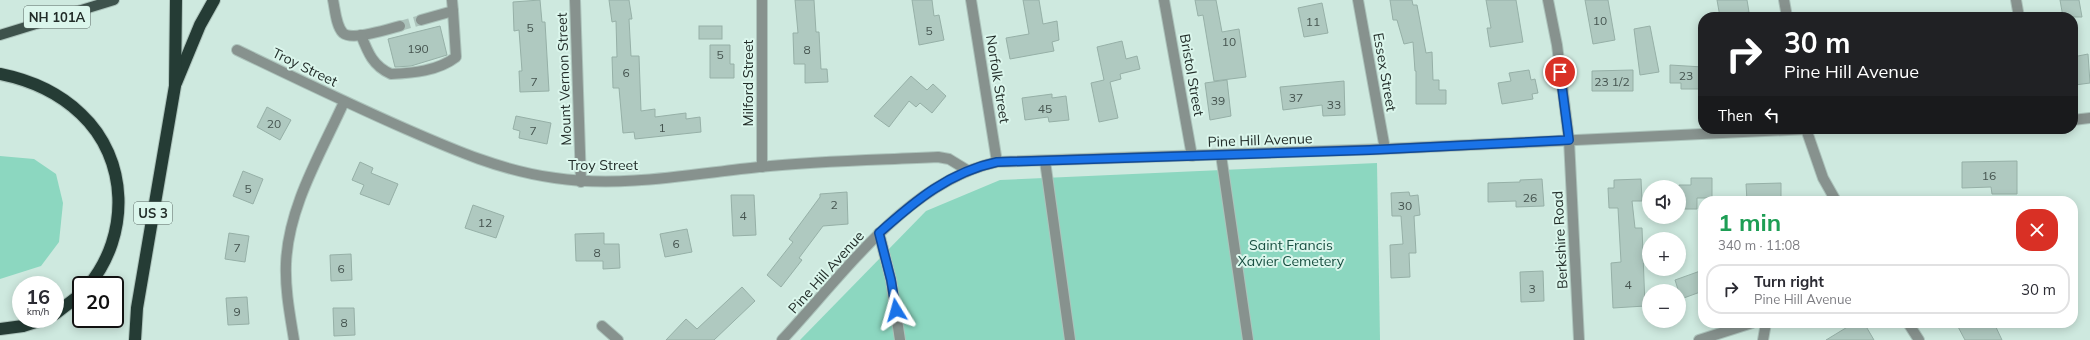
<!DOCTYPE html>
<html lang="en">
<head>
<meta charset="utf-8">
<style>
	:root { --surface:#fff; --page:#f2f2f3; --text:#2b2b33; --muted:#7c7c81; --line:#e1e1e2 }
	body { margin:0; font-family:Mulish,sans-serif; background:var(--page); color:var(--text); height:100vh; display:flex; flex-direction:column; font-size:15px; white-space:nowrap }
	* { box-sizing:border-box; margin:0 }
	p { font-size:13px; color:var(--muted) }
	.icon { flex:none; width:22px; height:22px; fill:none; stroke:currentColor; stroke-width:2; stroke-linecap:round; stroke-linejoin:round }
	.map { position:relative; flex:1; overflow:hidden }
	.details { position:absolute; left:1698px; top:196px; width:380px; height:132px; display:flex; flex-direction:column; background:var(--surface); border-radius:16px; box-shadow:0 2px 10px #0003 }
	.details>* { flex:none }
	.hud { position:absolute; left:1698px; top:12px; width:380px; height:122px; border-radius:16px; box-shadow:0 2px 10px #0003; background:#202124; color:#fff; overflow:hidden }
	.fabs { position:absolute; left:1642px; top:180px; display:grid; gap:8px }
	.fabs a { display:grid; place-items:center; width:44px; height:44px; border-radius:50%; background:var(--surface); box-shadow:0 2px 10px #0003; font-size:20px }
	.speed { position:absolute; left:12px; top:276px; display:flex; gap:8px; font-size:20px; font-weight:700; text-align:center }
	.speed>* { display:grid; place-content:center; width:52px; height:52px; border-radius:50%; background:var(--surface); box-shadow:0 2px 10px #0003; line-height:1 }
	.speed small { font-size:10px; font-weight:400 }
	.speed .limit { border:2px solid #111; border-radius:6px; background:#fff; color:#111 }
	.pin { position:absolute; display:grid; place-items:center; width:34px; height:34px; color:#fff; margin:-17px; border:2px solid #fff; border-radius:50%; box-shadow:0 1px 4px #0007 }
	.me { position:absolute; width:44px; margin:-22px; rotate:352deg; stroke-linejoin:round; filter:drop-shadow(0 0 3px #0008) }
	.turn { display:flex; align-items:center; gap:14px; height:84px; padding:0 20px; font-size:18px }
	.turn .icon { width:52px; height:52px; stroke-width:2.5 }
	.turn b { display:block; font-size:28px; line-height:34px }
	.then { display:flex; align-items:center; height:38px; padding:0 20px; background:#0003; gap:8px; font-size:15px }
	.round { display:grid; place-items:center; flex:none; width:42px; height:42px; border-radius:16px; background:var(--page) }
	.head { display:flex; align-items:center; justify-content:space-between; height:68px; padding:0 20px }
	h1 { font-size:24px; font-weight:700; line-height:30px; color:#1e9e55 }
	ul { padding:0; list-style:none }
	li { display:flex; align-items:center; gap:12px; height:50px; margin:0 8px 6px; padding:0 12px; border:2px solid var(--line); border-radius:16px }
	li div { flex:1 }
	li b { display:block; font-size:15px }
	li em { font-style:normal }
	.map>svg:first-child { display:block }
	.green { fill:#8cd7c0 }
	.building { fill:#afc9c0; stroke:#96b0a7 }
	.lines { fill:none; stroke-linecap:round; stroke-linejoin:round }
	.minor-tunnel { stroke:#acc3bb; stroke-width:10; stroke-dasharray:10 5; stroke-linecap:butt }
	.minor-casing { stroke:#acc3bb; stroke-width:12 }
	.major-casing { stroke:#acc3bb; stroke-width:12 }
	.highway-casing { stroke:#acc3bb; stroke-width:14 }
	.minor { stroke:#87928e; stroke-width:10 }
	.major { stroke:#3e524c; stroke-width:10 }
	.highway { stroke:#253c35; stroke-width:12 }
	.route-casing { stroke:#114b97; stroke-width:10 }
	.route { stroke:#1a73e8; stroke-width:7 }
	.labels { text-anchor:middle; dominant-baseline:central; stroke-width:4; stroke-linejoin:round; paint-order:stroke }
	.number-label { font-size:12px; fill:#45544f }
	.shield { fill:#dbf6ec; stroke:#5a6964; stroke-width:1 }
	.shield-label { font-size:13px; font-weight:bold; fill:#222d29 }
	.street-label { font-size:14px; fill:#222d29; stroke:#dbf6ec }
	.park-label { font-size:14px; fill:#184f41; stroke:#dbf6ec }
</style>
</head>
<body>
<div class="map">
<svg width="2090" height="340" viewBox="0 0 2090 340">
	<rect width="100%" height="100%" fill="#cee9df"/>
	<g class="green">
		<path d="M0,156L34,159L56,174L63,203L59,242L41,266L0,279Z"/>
		<path d="M1377,163L1380,340H800L926,211L1000,180Z"/>
	</g>
	<g class="building">
		<path d="M540,0L542,22H545L549,91L520,92L519,71H522L519,30L514,31L513,2Z"/>
		<path d="M609,0H629L632,19H629L631,56H639L641,111L655,109V117L686,113V119L700,117L701,132L635,139L634,132L623,133L619,88H613L612,57H617L616,21L612,22Z"/>
		<path d="M795,0H814L816,32H819L821,69H827L828,82L805,83V64H794L793,33H798Z"/>
		<path d="M912,0H932L934,16L939,15L944,40L919,45Z"/>
		<path d="M1023,0H1039L1043,24L1057,21L1059,40L1052,42L1054,51L1010,59L1006,38L1029,34Z"/>
		<path d="M1195,0H1216L1222,32L1239,29L1246,77L1214,81L1203,15L1198,16Z"/>
		<path d="M1390,0H1412L1413,5H1417L1426,53L1432,52L1433,80H1439V90H1446V104H1416V71H1415L1413,42L1404,44L1397,20H1393Z"/>
		<path d="M1486,0H1516L1523,42L1490,47L1487,28H1491Z"/>
		<path d="M1585,0H1608L1615,40L1593,44Z"/>
		<path d="M1717,0H1747L1749,12L1720,17Z"/>
		<path d="M2060,0H2079L2082,17H2063Z"/>
		<path d="M1322,3L1328,33L1304,37L1298,8Z"/>
		<path d="M440,26L447,55L411,66L395,67L388,39Z"/>
		<rect x="699" y="26" width="23" height="13"/>
		<path d="M1650,26L1659,72L1640,75L1634,29Z"/>
		<path d="M1122,41L1126,59L1137,56L1140,69L1120,74L1121,79L1110,82L1118,118L1099,122L1091,83L1104,80L1097,47Z"/>
		<path d="M710,45H730V64H734V78H710Z"/>
		<path d="M2088,54L2090,83L2075,85L2073,57Z"/>
		<path d="M1670,65L1703,67V89H1681V83H1670Z"/>
		<path d="M1529,70L1531,80L1535,79L1538,93L1532,94L1533,99L1502,104L1498,83L1511,81L1509,73Z"/>
		<path d="M1633,70V91H1592V71Z"/>
		<path d="M911,76L927,90L933,84L946,96L932,113L920,103L916,107L909,101L889,127L874,116Z"/>
		<path d="M1227,80L1231,116L1210,120L1205,83Z"/>
		<path d="M1344,81L1345,115L1323,116L1322,105L1283,110L1280,87Z"/>
		<path d="M1052,94V98L1066,96L1069,120L1049,122L1048,117L1025,120L1022,98Z"/>
		<path d="M267,107L291,120L280,140L257,127Z"/>
		<path d="M516,116L551,123L547,144L519,138L520,131L513,129Z"/>
		<path d="M2017,161V194H1992L1991,187L1962,188V162Z"/>
		<path d="M360,162L373,168L371,173L398,184L389,205L360,194L364,185L352,180Z"/>
		<path d="M243,171L263,179L253,204L233,196Z"/>
		<path d="M1691,178H1712V198H1697V209H1679V185H1691Z"/>
		<path d="M1542,179L1544,206L1516,207V201L1488,202V183L1520,182V180Z"/>
		<path d="M1641,179L1642,201H1632L1635,228H1642L1645,306L1613,308L1611,263L1621,262L1618,208H1609L1608,188H1614V180Z"/>
		<path d="M1781,183V201H1747L1746,184Z"/>
		<path d="M847,192L848,224L823,226L799,258L802,260L781,287L767,275L793,242L789,239L820,197V194Z"/>
		<path d="M1409,192L1410,196L1418,195L1420,215L1414,216L1416,253H1409L1410,277L1391,278L1390,245L1403,244L1401,216H1392L1391,193Z"/>
		<path d="M731,195H754L756,235L733,236Z"/>
		<path d="M473,205L504,216L496,238L465,228Z"/>
		<path d="M687,229L692,252L665,257L660,234Z"/>
		<path d="M229,233L249,236L245,262L225,259Z"/>
		<path d="M604,233V244H619L620,268L603,269V261H576L575,234Z"/>
		<path d="M351,254L352,280L331,281L330,255Z"/>
		<path d="M1703,270V291L1681,299L1675,280Z"/>
		<path d="M1543,271L1544,301L1521,302L1520,272Z"/>
		<path d="M742,287L755,301L714,340H666L686,319L697,329Z"/>
		<path d="M247,297L249,324L228,325L226,298Z"/>
		<path d="M333,308H354L355,335L334,336Z"/>
		<path d="M1854,323H1864L1874,340H1826Z"/>
		<path d="M1956,323H1994L2002,340H1965Z"/>
	</g>
	<g class="lines">
		<path class="minor-tunnel" d="M400,26L421,20"/>
		<g class="minor-casing">
			<g id="minor">
				<path d="M333,0C335,9 336,26 343,33C352,41 389,29 400,26"/>
				<path d="M575,0L581,182"/>
				<path d="M971,0L997,162"/>
				<path d="M1164,0L1192,156"/>
				<path d="M1358,0L1385,149"/>
				<path d="M1548,0L1557,45L1569,140L1579,340"/>
				<path d="M1784,0L1787,17"/>
				<path d="M2016,0L2019,17"/>
				<path d="M421,20L453,11L452,0"/>
				<path d="M361,35C368,53 373,66 391,74C413,73 438,71 456,57L453,11"/>
				<path d="M237,50C293,77 349,104 406,129C454,150 502,171 555,178C622,188 692,174 759,167C818,161 879,160 938,157L949,159L967,170"/>
				<path d="M2073,120L2090,118"/>
				<path d="M1806,129L1823,178L1836,201"/>
				<path d="M1221,155L1248,340"/>
				<path d="M1045,161L1070,340"/>
				<path d="M762,167V0"/>
				<path d="M879,233L891,280L900,340"/>
				<path d="M1908,323L1919,340"/>
				<path d="M602,326L618,340"/>
				<path d="M294,340C290,315 285,290 286,264C288,207 321,153 344,102"/>
				<path d="M782,340C842,276 908,181 997,162L1385,149L1808,129"/>
				<path d="M1699,340L1752,323"/>
				<path d="M1763,340L1766,323"/>
			</g>
		</g>
		<g class="major-casing">
			<path id="major" d="M0,35L114,0"/>
		</g>
		<g class="highway-casing">
			<g id="highway">
				<path d="M0,74C30,80 58,92 81,114C129,159 130,235 89,285"/>
				<path d="M176,83L200,25L214,0"/>
				<path d="M55,314L81,294"/>
				<path d="M0,329L23,326L45,319"/>
				<path d="M135,340L137,308L175,86L176,0"/>
			</g>
		</g>
		<use href="#minor" class="minor"/>
		<use href="#major" class="major"/>
		<use href="#highway" class="highway"/>
	</g>
	<g class="lines">
		<g class="route-casing">
			<path id="route" d="M896,310L891,280L879,233C915,201 949,172 997,162L1370,150L1569,140L1560,72"/>
		</g>
		<use href="#route" class="route"/>
	</g>
	<g class="labels">
		<g class="number-label">
			<text x="1600" y="20">10</text>
			<text x="1313" y="21">11</text>
			<text x="530" y="27">5</text>
			<text x="929" y="30">5</text>
			<text x="1229" y="41">10</text>
			<text x="418" y="48">190</text>
			<text x="807" y="49">8</text>
			<text x="720" y="54">5</text>
			<text x="626" y="72">6</text>
			<text x="1686" y="75">23</text>
			<text x="534" y="81">7</text>
			<text x="1612" y="81">23 1/2</text>
			<text x="1296" y="97">37</text>
			<text x="1218" y="100">39</text>
			<text x="1334" y="104">33</text>
			<text x="1045" y="108">45</text>
			<text x="274" y="123">20</text>
			<text x="662" y="127">1</text>
			<text x="533" y="130">7</text>
			<text x="1989" y="175">16</text>
			<text x="248" y="188">5</text>
			<text x="1530" y="197">26</text>
			<text x="834" y="204">2</text>
			<text x="1405" y="205">30</text>
			<text x="743" y="215">4</text>
			<text x="485" y="222">12</text>
			<text x="676" y="243">6</text>
			<text x="237" y="247">7</text>
			<text x="597" y="252">8</text>
			<text x="341" y="268">6</text>
			<text x="1628" y="284">4</text>
			<text x="1532" y="288">3</text>
			<text x="237" y="311">9</text>
			<text x="344" y="322">8</text>
		</g>
		<g class="shield">
			<rect x="24" y="6" width="66" height="22" rx="3"/>
			<rect x="134" y="202" width="38" height="22" rx="3"/>
		</g>
		<g class="shield-label">
			<text x="57" y="17">NH 101A</text>
			<text x="153" y="213">US 3</text>
		</g>
		<g class="street-label">
			<text transform="translate(305 67) rotate(26)">Troy Street</text>
			<text transform="translate(1385 72) rotate(80)">Essex Street</text>
			<text transform="translate(1192 75) rotate(80)">Bristol Street</text>
			<text transform="translate(564 79) rotate(-92)">Mount Vernon Street</text>
			<text transform="translate(998 79) rotate(81)">Norfolk Street</text>
			<text transform="translate(748 83) rotate(-90)">Milford Street</text>
			<text transform="translate(1260 140) rotate(-2)">Pine Hill Avenue</text>
			<text x="603" y="165">Troy Street</text>
			<text transform="translate(1560 240) rotate(-93)">Berkshire Road</text>
			<text transform="translate(826 272) rotate(-48)">Pine Hill Avenue</text>
		</g>
		<g class="park-label">
			<text x="1291" y="245">Saint Francis<tspan x="1291" dy="16">Xavier Cemetery</tspan></text>
		</g>
	</g>
</svg>
<div class="fabs">
<a><svg class="icon" aria-label="sound" viewBox="0 0 24 24"><path d="M4 9h4l5-4v14l-5-4H4zM17 9q2 3 0 6"/></svg></a>
<a>+</a>
<a>−</a>
</div>
<div class="speed"><div>16<small>km/h</small></div><div class="limit">20</div></div>
<div class="pin" style="left:1560px;top:72px;background:#d93025"><svg class="icon" aria-label="arrive" viewBox="0 0 24 24"><path d="M6 21V4h12l-3 4 3 4H6"/></svg></div>
<svg class="me" style="left:896px;top:310px" viewBox="-20 -20 40 40"><path d="M0-17L14 15 0 8-14 15z" fill="#1a73e8" stroke="#fff" stroke-width="4"/></svg>
<div class="hud">
<div class="turn"><svg class="icon" aria-label="right" viewBox="0 0 24 24"><path d="M7 20v-9h11M14 6l5 5-5 5"/></svg><div><b>30 m</b>Pine Hill Avenue</div></div>
<div class="then">Then<svg class="icon" aria-label="left" viewBox="0 0 24 24"><path d="M17 20v-9H6M10 6l-5 5 5 5"/></svg></div>
</div>
<section class="details">
<div class="head"><div><h1>1 min</h1><p>340 m · 11:08</p></div><a class="round" style="background:#d93025;color:#fff"><svg class="icon" aria-label="close" viewBox="0 0 24 24"><path d="M6 6l12 12M18 6L6 18"/></svg></a></div>
<ul>
<li><svg class="icon" aria-label="right" viewBox="0 0 24 24"><path d="M7 20v-9h11M14 6l5 5-5 5"/></svg><div><b>Turn right</b><p>Pine Hill Avenue</p></div><em>30 m</em></li>
</ul>
</section>
</div>
</body>
</html>
